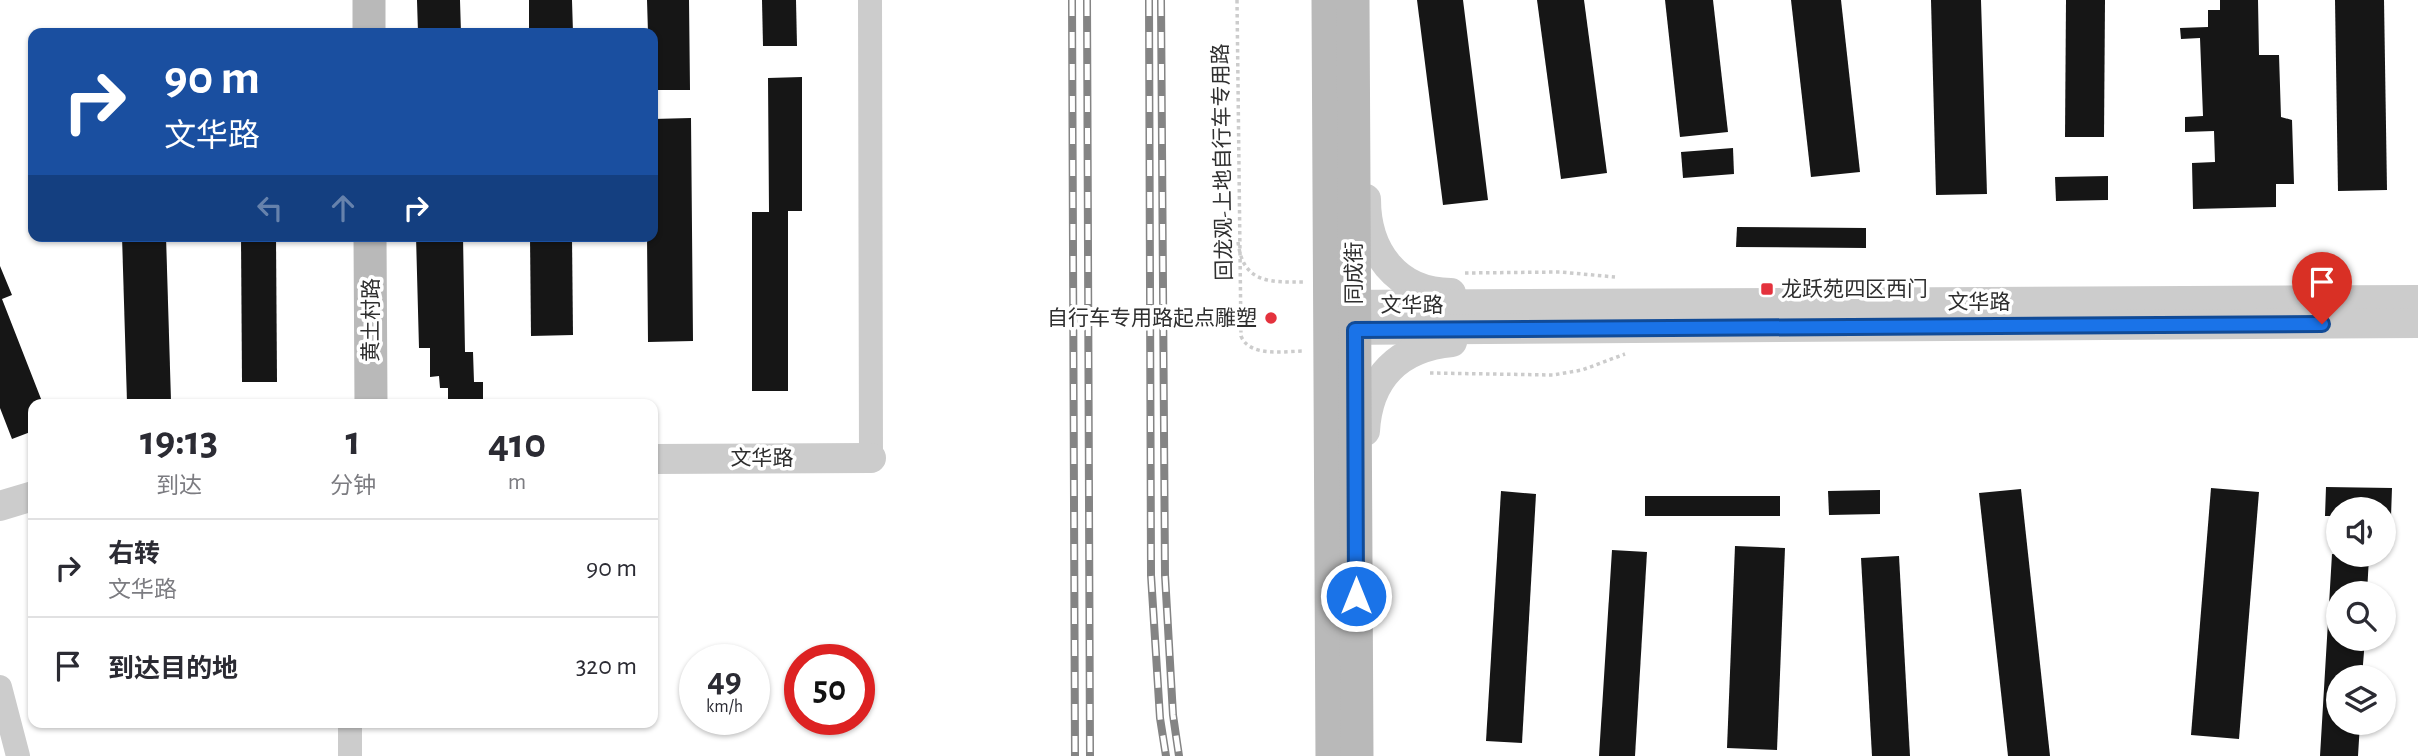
<!DOCTYPE html>
<html lang="zh">
<head>
<meta charset="utf-8">
<style>
	:root { --surface:#fff; --page:#f7f7f7; --text:#2b2b33; --muted:#7c7c81; --line:#e1e1e2 }
	body { margin:0; font-family:"Alegreya Sans","Noto Sans SC",sans-serif; background:var(--page); color:var(--text); height:100vh; display:flex; flex-direction:column; font-size:26px; white-space:nowrap }
	* { box-sizing:border-box; margin:0 }
	p { font-size:23px; color:var(--muted) }
	.icon { flex:none; width:38px; height:38px; fill:none; stroke:currentColor; stroke-width:2; stroke-linecap:round; stroke-linejoin:round }
	.map { position:relative; flex:1; overflow:hidden }
	.panel { position:absolute; left:28px; top:399px; width:630px; height:329px; display:flex; flex-direction:column; background:var(--surface); border-radius:14px; box-shadow:0 2px 5px #0004 }
	.panel>* { flex:none }
	.banner { position:absolute; left:28px; top:28px; width:630px; height:214px; border-radius:14px; box-shadow:0 2px 5px #0004; background:#1a4fa0; color:#fff; overflow:hidden }
	.fabs { position:absolute; left:2326px; top:497px; display:grid; gap:14px }
	.fabs a { display:grid; place-items:center; width:70px; height:70px; border-radius:50%; background:var(--surface); box-shadow:0 2px 5px #0004; font-size:35px }
	.speed { position:absolute; left:679px; top:644px; display:flex; gap:14px; font-size:35px; font-weight:700; text-align:center }
	.speed>* { display:grid; place-content:center; width:91px; height:91px; border-radius:50%; background:var(--surface); box-shadow:0 2px 5px #0004; line-height:1 }
	.speed small { font-size:18px; font-weight:400 }
	.speed .limit { border:10px solid #d22; background:#fff; color:#111 }
	.pin { position:absolute; display:grid; place-items:center; width:60px; height:60px; color:#fff; margin:-72px -30px; border-radius:50% 50% 50% 0; rotate:-45deg; box-shadow:0 0 7px #0007 }
	.pin .icon { rotate:45deg }
	.me { position:absolute; width:77px; margin:-38px; rotate:0deg; stroke-linejoin:round; filter:drop-shadow(0 0 5px #0008) }
	.turn { display:flex; align-items:center; gap:24px; height:147px; padding:0 21px; font-size:32px }
	.turn .icon { width:91px; height:91px; stroke-width:2.5 }
	.turn b { display:block; font-size:49px; line-height:60px }
	.lanes { display:flex; align-items:center; height:66px; padding:0 21px; background:#0003; justify-content:center; gap:35px; direction:ltr }
	.lanes .off { opacity:.35 }
	.eta { display:flex; justify-content:space-evenly; align-items:center; height:119px; text-align:center }
	.eta b { font-size:42px; font-weight:700; line-height:49px }
	ul { padding:0; list-style:none }
	li { display:flex; align-items:center; gap:21px; height:98px; padding:0 21px; border-top:2px solid var(--line) }
	li div { flex:1 }
	li b { display:block; font-size:26px }
	li em { font-style:normal }
	.map>svg:first-child { display:block }
	.building { fill:#161616 }
	.lines { fill:none; stroke-linecap:round; stroke-linejoin:round }
	.path { stroke:#ccc; stroke-width:3.5; stroke-dasharray:3.5 3.5; stroke-linecap:butt }
	.minor { stroke:#ccc; stroke-width:24 }
	.tertiary { stroke:#ccc; stroke-width:30 }
	.secondary { stroke:#b9b9b9; stroke-width:33 }
	.rail-casing { stroke:#848484; stroke-width:8 }
	.rail { stroke:#fff; stroke-width:5; stroke-dasharray:16; stroke-linecap:butt }
	.route-casing { stroke:#114b97; stroke-width:18 }
	.route { stroke:#1a73e8; stroke-width:12 }
	.poi-dot { fill:#e4323d; stroke:#fff; stroke-width:2.5 }
	.labels { text-anchor:middle; dominant-baseline:central; stroke-width:7; stroke-linejoin:round; paint-order:stroke }
	.street-label { font-size:21px; fill:#2f2f2f; stroke:#fff }
	.poi-label { font-size:21px; fill:#2f2f2f; stroke:#fff; text-anchor:start }
</style>
</head>
<body>
<div class="map">
<svg width="2418" height="756" viewBox="0 0 2418 756">
	<rect width="100%" height="100%" fill="#fff"/>
	<g class="building">
		<path d="M417,0H460L461,33H418Z"/>
		<path d="M529,0H572L573,33H529Z"/>
		<path d="M647,0H689L690,90H653V33H648Z"/>
		<path d="M762,0H796L797,46H763Z"/>
		<path d="M1417,0H1463L1488,200L1443,205Z"/>
		<path d="M1537,0H1584L1607,173L1561,179Z"/>
		<path d="M1665,0H1713L1728,132L1680,137Z"/>
		<path d="M1791,0H1841L1860,172L1811,177Z"/>
		<path d="M1931,0H1981L1987,194L1936,195Z"/>
		<path d="M2066,0H2105L2104,137H2065Z"/>
		<path d="M2220,0H2258L2259,55H2279L2281,117L2292,120L2294,184H2276V207L2193,209L2192,163L2215,162L2214,131L2185,132V117L2203,116L2200,38L2181,39L2180,28L2208,27V10H2220Z"/>
		<path d="M2335,0H2384L2387,190L2338,191Z"/>
		<path d="M802,77V211H788V391H752V212H769L768,78Z"/>
		<path d="M691,118L693,341L648,342L647,236H653V119Z"/>
		<path d="M1733,148L1734,174L1683,178L1681,152Z"/>
		<path d="M2108,176V200L2056,201L2055,177Z"/>
		<path d="M1737,227L1866,228V248L1736,247Z"/>
		<path d="M122,236H166L171,401L127,402Z"/>
		<path d="M241,236H276L277,382H242Z"/>
		<path d="M416,236H463L465,352H473L474,382H483V404H448V388H440L439,376L430,377V348H419Z"/>
		<path d="M530,236H572L573,335L531,336Z"/>
		<path d="M0,266L12,295L2,299L43,404H33V431L12,439L0,408Z"/>
		<path d="M2326,487L2392,488L2391,517H2384V509H2338V516H2325Z"/>
		<path d="M2211,488L2259,492L2239,739L2191,735Z"/>
		<path d="M2021,489L2050,756H2008L1979,493Z"/>
		<path d="M1880,490V514L1829,515L1828,491Z"/>
		<path d="M1501,491L1536,494L1522,743L1486,741Z"/>
		<rect x="1645" y="496" width="135" height="20"/>
		<path d="M1735,546L1785,548L1777,750L1727,748Z"/>
		<path d="M1612,550L1647,552L1635,756H1599Z"/>
		<path d="M2332,554L2369,557L2367,593H2338V639H2365L2362,677H2338V723H2360L2358,756H2320Z"/>
		<path d="M1899,556L1910,756H1872L1861,558Z"/>
	</g>
	<g class="lines">
		<g class="path">
			<path d="M1237,0L1241,336C1250,358 1285,351 1305,351"/>
			<path d="M1238,242C1243,284 1270,282 1304,282"/>
			<path d="M1465,273L1560,272L1615,277"/>
			<path d="M1430,373L1553,375L1582,370L1625,354"/>
		</g>
		<g class="minor">
			<path d="M870,0L871,458"/>
			<path d="M0,687L18,756"/>
			<path d="M350,756V723"/>
		</g>
		<g class="tertiary">
			<path d="M1366,199C1366,251 1396,293 1451,293"/>
			<path d="M1330,305L2418,300"/>
			<path d="M1330,330L2418,323"/>
			<path d="M1365,431C1368,377 1399,347 1452,342"/>
			<path d="M653,459L871,458"/>
			<path d="M0,506L33,496"/>
		</g>
		<g class="secondary">
			<path d="M369,0V33"/>
			<path d="M1328,0L1332,756"/>
			<path d="M1353,0L1357,756"/>
			<path d="M370,236L371,404"/>
		</g>
		<g class="rail-casing">
			<g id="rail">
				<path d="M1072,0L1075,756"/>
				<path d="M1087,0L1090,756"/>
				<path d="M1149,0L1151,575L1160,718L1166,756"/>
				<path d="M1161,0L1165,575L1173,715L1179,756"/>
			</g>
		</g>
		<use href="#rail" class="rail"/>
	</g>
	<g class="lines">
		<g class="route-casing">
			<path id="route" d="M1356,596L1355,330L2322,324"/>
		</g>
		<use href="#route" class="route"/>
	</g>
	<g class="poi-dot">
		<rect x="1760" y="282" width="14" height="14" rx="3.5"/>
		<circle cx="1271" cy="318" r="7"/>
	</g>
	<g class="labels">
		<g class="street-label">
			<text transform="translate(1223 162) rotate(-91)">回龙观-上地自行车专用路</text>
			<text transform="translate(1354 273) rotate(-90)">同成街</text>
			<text x="1979" y="302">文华路</text>
			<text x="1412" y="305">文华路</text>
			<text transform="translate(371 320) rotate(-90)">黄土村路</text>
			<text x="762" y="458">文华路</text>
		</g>
		<g class="poi-label">
			<text x="1781" y="289">龙跃苑四区西门</text>
			<text x="1257" y="318" text-anchor="end">自行车专用路起点雕塑</text>
		</g>
	</g>
</svg>
<div class="fabs">
<a><svg class="icon" aria-label="sound" viewBox="0 0 24 24"><path d="M4 9h4l5-4v14l-5-4H4zM17 9q2 3 0 6"/></svg></a>
<a><svg class="icon" aria-label="search" viewBox="0 0 24 24"><circle cx="10" cy="10" r="6"/><path d="M15 15l6 6"/></svg></a>
<a><svg class="icon" aria-label="layers" viewBox="0 0 24 24"><path d="M12 4l9 5-9 5-9-5zM3 14l9 5 9-5"/></svg></a>
</div>
<div class="speed"><div>49<small>km/h</small></div><div class="limit">50</div></div>
<div class="pin" style="left:2322px;top:324px;background:#d93025"><svg class="icon" aria-label="arrive" viewBox="0 0 24 24"><path d="M6 21V4h12l-3 4 3 4H6"/></svg></div>
<svg class="me" style="left:1356px;top:596px" viewBox="-20 -20 40 40"><circle r="17" fill="#1a73e8" stroke="#fff" stroke-width="3"/><path d="M0-11L8 9 0 5-8 9z" fill="#fff"/></svg>
<div class="banner">
<div class="turn"><svg class="icon" aria-label="right" viewBox="0 0 24 24"><path d="M7 20v-9h11M14 6l5 5-5 5"/></svg><div><b>90 m</b>文华路</div></div>
<div class="lanes"><svg class="icon off" aria-label="left" viewBox="0 0 24 24"><path d="M17 20v-9H6M10 6l-5 5 5 5"/></svg><svg class="icon off" aria-label="ahead" viewBox="0 0 24 24"><path d="M12 20V5M6 11l6-6 6 6"/></svg><svg class="icon" aria-label="right" viewBox="0 0 24 24"><path d="M7 20v-9h11M14 6l5 5-5 5"/></svg></div>
</div>
<section class="panel">
<div class="eta">
<div><b>19:13</b><p>到达</p></div>
<div><b>1</b><p>分钟</p></div>
<div><b>410</b><p>m</p></div>
</div>
<ul>
<li><svg class="icon" aria-label="right" viewBox="0 0 24 24"><path d="M7 20v-9h11M14 6l5 5-5 5"/></svg><div><b>右转</b><p>文华路</p></div><em>90 m</em></li>
<li><svg class="icon" aria-label="arrive" viewBox="0 0 24 24"><path d="M6 21V4h12l-3 4 3 4H6"/></svg><div><b>到达目的地</b></div><em>320 m</em></li>
</ul>
</section>
</div>
</body>
</html>
